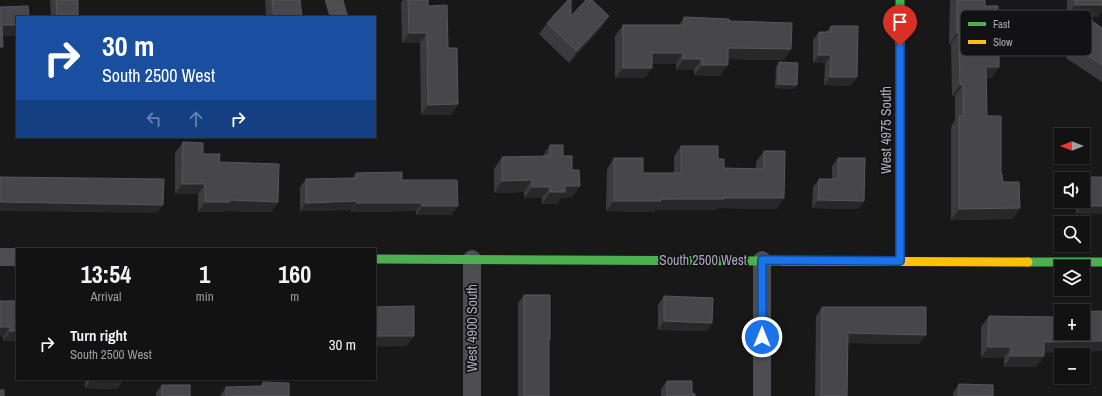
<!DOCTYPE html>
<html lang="en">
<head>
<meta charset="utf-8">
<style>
	:root { --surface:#121212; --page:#1f2020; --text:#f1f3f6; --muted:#9c9e9f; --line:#313232 }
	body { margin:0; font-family:"Archivo Narrow",sans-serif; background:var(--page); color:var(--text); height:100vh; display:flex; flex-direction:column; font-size:15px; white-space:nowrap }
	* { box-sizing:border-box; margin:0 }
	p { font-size:13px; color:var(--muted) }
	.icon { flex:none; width:22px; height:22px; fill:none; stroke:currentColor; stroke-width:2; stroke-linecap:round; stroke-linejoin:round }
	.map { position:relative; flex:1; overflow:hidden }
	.panel { position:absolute; left:16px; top:248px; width:360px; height:132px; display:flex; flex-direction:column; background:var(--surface); border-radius:0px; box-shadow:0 1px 3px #0004,0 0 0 1px var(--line) }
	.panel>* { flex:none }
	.top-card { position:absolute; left:16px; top:16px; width:360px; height:122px; border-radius:0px; box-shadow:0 1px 3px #0004,0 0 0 1px var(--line); background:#1a4fa0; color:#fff; overflow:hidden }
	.needle { width:26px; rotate:270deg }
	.fabs { position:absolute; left:1054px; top:128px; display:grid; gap:8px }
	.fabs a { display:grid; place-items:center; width:36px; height:36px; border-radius:0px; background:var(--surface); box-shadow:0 1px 3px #0004,0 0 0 1px var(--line); font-size:20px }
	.pin { position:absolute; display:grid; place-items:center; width:34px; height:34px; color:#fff; margin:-41px -17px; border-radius:50% 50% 50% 0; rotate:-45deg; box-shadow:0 0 4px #0007 }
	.pin .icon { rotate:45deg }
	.me { position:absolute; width:44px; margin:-22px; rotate:0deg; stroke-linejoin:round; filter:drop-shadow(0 0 3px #0008) }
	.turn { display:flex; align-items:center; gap:14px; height:84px; padding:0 20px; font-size:18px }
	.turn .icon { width:52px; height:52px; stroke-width:2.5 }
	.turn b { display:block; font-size:28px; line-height:34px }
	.lanes { display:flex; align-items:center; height:38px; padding:0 20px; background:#0003; justify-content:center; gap:20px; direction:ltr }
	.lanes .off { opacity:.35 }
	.eta { display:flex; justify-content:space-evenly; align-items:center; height:68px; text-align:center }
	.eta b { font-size:24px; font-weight:700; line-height:28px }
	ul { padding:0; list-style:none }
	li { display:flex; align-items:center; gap:12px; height:56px; padding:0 20px }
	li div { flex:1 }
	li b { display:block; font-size:15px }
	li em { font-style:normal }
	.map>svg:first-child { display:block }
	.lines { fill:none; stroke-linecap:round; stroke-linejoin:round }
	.street { stroke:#4e4d52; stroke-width:18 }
	.fast { stroke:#4caf50; stroke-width:9 }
	.slow { stroke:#ffc107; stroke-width:9 }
	.wall { fill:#3b3b3d }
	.shaded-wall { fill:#282829 }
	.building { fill:#47474b; stroke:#56565c }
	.route-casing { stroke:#114b97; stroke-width:10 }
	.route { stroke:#1a73e8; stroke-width:7 }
	.labels { text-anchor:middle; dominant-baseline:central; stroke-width:3.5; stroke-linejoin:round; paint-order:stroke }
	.street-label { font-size:14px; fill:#a8a9ba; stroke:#121214 }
	.key { fill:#121214; stroke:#3f3f46; stroke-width:1 }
	.key-label { font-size:11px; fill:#a8a9ba }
</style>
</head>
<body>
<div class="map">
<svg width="1102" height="396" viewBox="0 0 1102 396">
	<rect width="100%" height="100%" fill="#181818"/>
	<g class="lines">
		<g class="street">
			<path d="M334,0L339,17"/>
			<path d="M0,257H17"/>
			<path d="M472,259V396"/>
			<path d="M762,396V260"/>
		</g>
		<g class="fast">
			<path d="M900,0V261"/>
			<path d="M375,259L783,261"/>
			<path d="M1028,262H1102"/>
		</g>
		<path class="slow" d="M783,261L1028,262"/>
	</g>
	<g class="wall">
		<path d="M50,0H78L77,17H51Z"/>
		<path d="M265,0H300L302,17H266Z"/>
		<path d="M403,0H408L428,6L448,48L458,104L451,115H421L420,43H402L401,3Z"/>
		<path d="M950,0H985V6L997,52L999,67L991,78H987V116L1003,182L1020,208L1012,219L951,220V127L955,120V96H952L951,44H949Z"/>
		<path d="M1067,0H1102V11L1098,17L1067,16Z"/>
		<path d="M571,16L601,28L569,63L539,34L547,23Z"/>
		<path d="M684,17L729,21L791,49L784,60L728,59L720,76L694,75V70H676V64H652L645,78H615V36L623,25H679Z"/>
		<path d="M1092,21L1102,28V82L1066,58Z"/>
		<path d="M831,26L851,86L824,85L825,63H813V40L819,32H826Z"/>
		<path d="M779,62L794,89L775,88L776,67Z"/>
		<path d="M183,142L219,162L278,202L271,212L224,211L223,212H198V194H175V153Z"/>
		<path d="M550,145L563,156L572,170L580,186L572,197L561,198L557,204H542V198H524V192L494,193V169L502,157L543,156Z"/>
		<path d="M681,146L718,159L724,168L756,169V162L764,151L777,209L718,208L716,210H655L653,212L606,211L607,169L614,158L643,173H674V156Z"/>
		<path d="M838,158L858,209L812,208L813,187L819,179H832V166Z"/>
		<path d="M356,173L402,180L452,215H416V211L351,212V210L300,211V187L306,179L353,178Z"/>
		<path d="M1083,177H1102V214H1076L1077,201H1083V179H1081Z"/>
		<path d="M524,295L549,341V396H518V303Z"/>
		<path d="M664,296L712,323L707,331L658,330V305Z"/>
		<path d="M17,301V341H3V337Z"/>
		<path d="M822,307L926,335L919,344L848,343L847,396H815L816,316Z"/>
		<path d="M1058,312L1102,351L1044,352V356L1036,367H1004V358H981V327L989,316L1054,317Z"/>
		<path d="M85,379H124L117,389L85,388Z"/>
		<path d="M667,381L692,393L695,396H661V389Z"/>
		<path d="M263,382L289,396H220L226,387L261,386Z"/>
		<path d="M959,384L993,396H953V393Z"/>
		<path d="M162,385L190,396H156V393Z"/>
	</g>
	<g class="shaded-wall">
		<path d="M1075,5H1102V11L1098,17L1067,16Z"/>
		<path d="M57,15H78L77,17H55Z"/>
		<path d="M609,16L601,28L569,63L577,51Z"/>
		<path d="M2,25H17V36H0Z"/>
		<path d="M409,33H427L420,43H402Z"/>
		<path d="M957,33H959L951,44H949Z"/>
		<path d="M728,48L791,49L784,60L721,59Z"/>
		<path d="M652,53H683L676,64H644Z"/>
		<path d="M819,55H831L825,63H813Z"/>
		<path d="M683,59H702L694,70H676Z"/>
		<path d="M702,65H728L720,76L694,75Z"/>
		<path d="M986,67H999L991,78H979Z"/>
		<path d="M623,68H652L645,78H615Z"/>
		<path d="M830,77H857L851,86L824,85Z"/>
		<path d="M778,84L797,85L794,89L775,88Z"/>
		<path d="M960,85H963L955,96H952Z"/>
		<path d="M458,104L451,115H421L428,105Z"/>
		<path d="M532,180L524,192L494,193L502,181Z"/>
		<path d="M182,184H205L198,194H175Z"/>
		<path d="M565,186H580L572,197L561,198L557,204H542L550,192Z"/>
		<path d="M532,187H550L542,198H524Z"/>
		<path d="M724,198H784L777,209L718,208L716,210H655L653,212L606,211L614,201Z"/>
		<path d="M230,200L278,202L271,212L224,211L223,212H198L205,202Z"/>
		<path d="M818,200L864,201L858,209L812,208Z"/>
		<path d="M357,201L351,210L300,211L306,203Z"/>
		<path d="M0,202L163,205L157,213L0,211Z"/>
		<path d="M357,203H422L416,211L351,212Z"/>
		<path d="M422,206H458L452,215H416Z"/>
		<path d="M1082,206H1102V214H1076Z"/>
		<path d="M1020,208L1012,219L951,220L959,209Z"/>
		<path d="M664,321L712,323L707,331L658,330Z"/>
		<path d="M0,327H10L3,337H0Z"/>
		<path d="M10,331H17V341H3Z"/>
		<path d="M848,333L926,335L919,344L841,343Z"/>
		<path d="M375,336H414L407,346L375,347Z"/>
		<path d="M1102,341V351L1036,353L1044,342Z"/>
		<path d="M988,347H1011L1004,358H981Z"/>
		<path d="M1011,356H1044L1036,367H1004Z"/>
		<path d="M91,379H124L117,389L85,388Z"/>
	</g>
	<g class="building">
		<path d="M56,0H78V15H57Z"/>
		<path d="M272,0H300L302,17H274Z"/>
		<path d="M408,0H428V6L447,5L448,48H457L458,104L428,105L427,33H409Z"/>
		<path d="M568,0H571V16L586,0H592L609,16L577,51L547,23Z"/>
		<path d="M957,0H985V6H998L997,52H999V67H986L987,116H1001V174H1002L1003,182H1019L1020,208L959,209V116H963V85H960L959,33H957Z"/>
		<rect x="1075" y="0" width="27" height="5"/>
		<path d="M28,6L29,17H17V25H2L3,47H0V7Z"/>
		<path d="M684,17L729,19V21L792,23L791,49L728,48V65H702V59H683V53H652V68H623V25H684Z"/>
		<path d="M1092,21L1102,28V65L1075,47Z"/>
		<path d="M831,26H858L857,77H830L831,55H819V32H831Z"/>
		<path d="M779,62L798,63L797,85L778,84Z"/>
		<path d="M183,142L203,143V154H220L219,162L279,164L278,202L230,200V202H205V184H182Z"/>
		<path d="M550,145H563V156H572V170H579L580,186H565V192H550V187H532V180L502,181V157L550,156Z"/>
		<path d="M681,146H718V159H724V168L764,169V151H785L784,198H724V199H661V201H614V158H643V173H681Z"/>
		<path d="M838,158H865L864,201L818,200L819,179H838Z"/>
		<path d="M402,172V180H457L458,206H422V203H357V201L306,203V179L356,178V173Z"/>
		<path d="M0,177L164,179L163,205L0,202Z"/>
		<path d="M1083,177H1102V206H1082V201H1083Z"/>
		<path d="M524,295H550V339H549V396H524Z"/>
		<path d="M664,296L713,298L712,323L664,321Z"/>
		<path d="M0,301H17V331H10V327H0Z"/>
		<path d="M414,306V336H375V307Z"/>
		<path d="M822,307H926V335L848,333L847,396H821V368Z"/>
		<path d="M1102,311V341L1044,342V356H1011V347H988L989,316L1058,317V312H1061V333H1083V312Z"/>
		<path d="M667,381H692V393L695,394V396H667Z"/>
		<path d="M263,382L289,383V396H226V387L263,386Z"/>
		<path d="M959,384L993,385V396H958Z"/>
		<rect x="162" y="385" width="28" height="11"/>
		<rect x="0" y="390" width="4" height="6"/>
	</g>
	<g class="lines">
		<g class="route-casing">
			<path id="route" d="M762,337V260L900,261V46"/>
		</g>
		<use href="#route" class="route"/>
	</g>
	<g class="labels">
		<g class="street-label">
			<text transform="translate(886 130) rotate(-90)">West 4975 South</text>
			<text x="703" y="260">South 2500 West</text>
			<text transform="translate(472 328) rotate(-90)">West 4900 South</text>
		</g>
	</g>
	<rect x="960" y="10" width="132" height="46" rx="6" class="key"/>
	<rect x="968" y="22" width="18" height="4" fill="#4caf50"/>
	<rect x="968" y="40" width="18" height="4" fill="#ffc107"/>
	<g class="key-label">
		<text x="993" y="28">Fast</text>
		<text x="993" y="46">Slow</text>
	</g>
</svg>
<div class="fabs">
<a><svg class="needle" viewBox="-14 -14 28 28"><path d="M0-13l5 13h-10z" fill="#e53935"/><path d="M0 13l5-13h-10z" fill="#9c9e9f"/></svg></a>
<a><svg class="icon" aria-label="sound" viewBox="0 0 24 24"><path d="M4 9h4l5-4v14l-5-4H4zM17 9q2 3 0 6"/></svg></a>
<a><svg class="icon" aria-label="search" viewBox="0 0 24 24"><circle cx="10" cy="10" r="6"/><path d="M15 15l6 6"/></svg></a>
<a><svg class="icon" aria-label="layers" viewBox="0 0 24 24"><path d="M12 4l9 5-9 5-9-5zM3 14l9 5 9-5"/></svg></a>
<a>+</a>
<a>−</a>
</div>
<div class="pin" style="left:900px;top:46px;background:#d93025"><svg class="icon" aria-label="arrive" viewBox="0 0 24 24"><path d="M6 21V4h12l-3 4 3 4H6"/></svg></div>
<svg class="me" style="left:762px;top:337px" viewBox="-20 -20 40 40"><circle r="17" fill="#1a73e8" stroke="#fff" stroke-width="3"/><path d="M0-11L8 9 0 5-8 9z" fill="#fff"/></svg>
<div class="top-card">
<div class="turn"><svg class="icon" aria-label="right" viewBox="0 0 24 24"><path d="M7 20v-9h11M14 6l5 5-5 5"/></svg><div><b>30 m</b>South 2500 West</div></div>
<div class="lanes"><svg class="icon off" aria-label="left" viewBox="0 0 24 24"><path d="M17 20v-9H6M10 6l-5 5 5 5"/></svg><svg class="icon off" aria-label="ahead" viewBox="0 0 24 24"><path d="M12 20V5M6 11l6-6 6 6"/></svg><svg class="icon" aria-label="right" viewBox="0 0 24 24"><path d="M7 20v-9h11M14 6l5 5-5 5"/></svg></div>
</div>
<section class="panel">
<div class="eta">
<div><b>13:54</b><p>Arrival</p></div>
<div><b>1</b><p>min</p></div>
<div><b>160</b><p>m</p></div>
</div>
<ul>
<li><svg class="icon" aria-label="right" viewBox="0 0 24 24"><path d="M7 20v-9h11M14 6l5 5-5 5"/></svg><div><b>Turn right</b><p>South 2500 West</p></div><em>30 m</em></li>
</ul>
</section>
</div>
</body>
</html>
